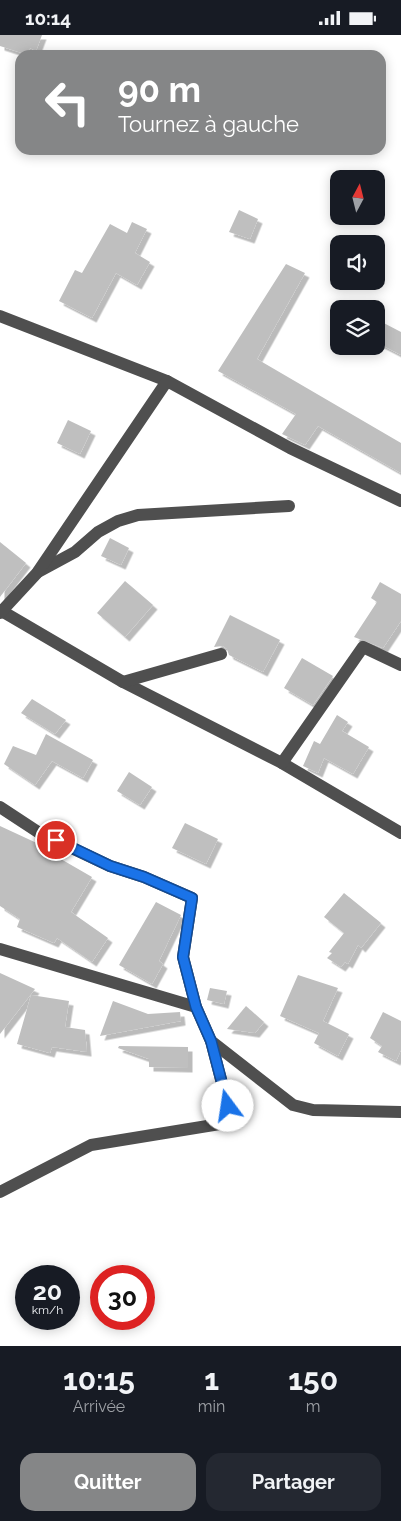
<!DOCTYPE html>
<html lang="fr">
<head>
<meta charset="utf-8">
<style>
	:root { --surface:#171b24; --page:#242831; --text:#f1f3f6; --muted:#9ea1a6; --accent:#858687 }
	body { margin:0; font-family:Raleway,sans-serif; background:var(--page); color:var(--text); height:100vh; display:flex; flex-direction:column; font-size:19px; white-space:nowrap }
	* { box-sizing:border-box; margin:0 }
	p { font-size:16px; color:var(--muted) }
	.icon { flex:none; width:28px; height:28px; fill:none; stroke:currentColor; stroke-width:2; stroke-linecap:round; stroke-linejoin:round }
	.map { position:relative; height:1311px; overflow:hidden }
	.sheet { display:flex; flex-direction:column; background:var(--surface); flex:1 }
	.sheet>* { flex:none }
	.guide { position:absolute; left:15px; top:15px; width:371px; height:105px; border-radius:15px; box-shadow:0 2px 12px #0003; background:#858687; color:#fff; overflow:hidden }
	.needle { width:32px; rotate:7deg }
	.controls { position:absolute; left:330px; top:135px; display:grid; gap:10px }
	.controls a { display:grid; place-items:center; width:55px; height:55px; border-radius:10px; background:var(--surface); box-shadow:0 2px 12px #0003; font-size:25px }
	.speed { position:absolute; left:15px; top:1230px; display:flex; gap:10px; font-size:25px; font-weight:700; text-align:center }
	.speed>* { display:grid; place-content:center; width:65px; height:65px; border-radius:50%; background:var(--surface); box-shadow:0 2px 12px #0003; line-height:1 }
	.speed small { font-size:12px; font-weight:400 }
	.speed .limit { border:8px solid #d22; background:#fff; color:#111 }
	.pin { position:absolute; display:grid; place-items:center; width:42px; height:42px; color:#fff; margin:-21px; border:2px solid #fff; border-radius:50%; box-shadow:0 1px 5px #0007 }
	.me { position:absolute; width:55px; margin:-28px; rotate:346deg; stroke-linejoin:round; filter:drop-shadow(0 0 4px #0008) }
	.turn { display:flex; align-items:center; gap:18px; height:105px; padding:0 20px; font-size:22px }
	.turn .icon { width:65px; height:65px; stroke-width:2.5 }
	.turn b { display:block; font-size:35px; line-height:42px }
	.eta { display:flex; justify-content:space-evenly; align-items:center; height:85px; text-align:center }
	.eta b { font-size:30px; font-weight:700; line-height:35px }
	.primary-button { display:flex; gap:10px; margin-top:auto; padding:10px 20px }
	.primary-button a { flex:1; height:58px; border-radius:15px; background:var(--accent); color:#fff; font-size:20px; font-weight:700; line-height:58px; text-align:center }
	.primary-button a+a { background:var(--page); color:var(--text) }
	.status { display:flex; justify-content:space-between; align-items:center; height:35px; padding:0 25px; background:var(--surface); direction:ltr }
	.status svg { height:14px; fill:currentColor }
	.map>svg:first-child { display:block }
	.building { fill:#bfbfbf; filter:url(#shadow) }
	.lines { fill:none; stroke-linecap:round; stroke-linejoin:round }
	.minor { stroke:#4f4f4f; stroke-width:12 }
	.route-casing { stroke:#114b97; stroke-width:12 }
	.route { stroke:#1a73e8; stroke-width:9 }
</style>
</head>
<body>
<div class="status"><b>10:14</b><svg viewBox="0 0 49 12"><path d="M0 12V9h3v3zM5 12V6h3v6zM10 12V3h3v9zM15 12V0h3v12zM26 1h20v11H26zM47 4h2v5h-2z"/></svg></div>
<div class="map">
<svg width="401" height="1311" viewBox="0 0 401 1311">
	<defs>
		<filter id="shadow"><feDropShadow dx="4.5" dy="4.5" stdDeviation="0" flood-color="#0004"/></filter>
	</defs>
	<rect width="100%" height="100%" fill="#fff"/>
	<g class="building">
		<path d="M0,0H42L36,16L30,13L28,20L0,11Z"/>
		<path d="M239,175L258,184L250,204L229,197Z"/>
		<path d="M132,187L147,194L135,218L150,227L137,250L116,238L92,283L59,266L75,235L82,238L110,189L127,198Z"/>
		<path d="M286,229L305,238L257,324L401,408V438L318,391L305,410L282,399L296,379L218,336Z"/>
		<path d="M376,284L401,297V320L376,307Z"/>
		<path d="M68,385L91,396L80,419L57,408Z"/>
		<path d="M110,503L129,513L121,530L101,521Z"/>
		<path d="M0,507L26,528L0,562Z"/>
		<path d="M125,546L153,570L125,602L97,578Z"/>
		<path d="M380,547L401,559V586L383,613L354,602L377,567L371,563Z"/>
		<path d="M230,580L280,605L263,637L229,620L227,614L223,611L214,612Z"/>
		<path d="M302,623L333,641L313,670L284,653Z"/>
		<path d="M32,664L66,685L55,699L21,678Z"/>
		<path d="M337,680L348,687L342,696L369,712L353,739L324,723L318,738L303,731L314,706L320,709Z"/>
		<path d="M46,699L93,725L83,743L52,726L35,750L4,729L13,711L36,720Z"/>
		<path d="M129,737L152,752L140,770L117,756Z"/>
		<path d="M185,788L218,804L206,829L172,813Z"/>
		<path d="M0,791L41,810L40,812L92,842L71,877L108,903L92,927L57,903L54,908L17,892L20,884L0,871Z"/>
		<path d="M344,858L381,888L361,913L358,910L348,929L345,927L341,932L327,923L332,918L329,917L344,898L324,882Z"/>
		<path d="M156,867L181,880L159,926L163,929L152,949L119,930Z"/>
		<path d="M0,938L35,954L0,999Z"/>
		<path d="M298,940L338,953L323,986L349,999L338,1021L314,1008L319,998L280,981Z"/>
		<path d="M210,953L227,956L224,969L207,965Z"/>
		<path d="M31,960L69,966L65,992L85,995L87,1017L52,1012L50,1018L17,1009Z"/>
		<path d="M113,966L148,979L180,977L181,986L100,1001Z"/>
		<path d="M246,971L264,987L255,998L227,994Z"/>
		<path d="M383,977L401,986V1015L396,1026L378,1017L382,1011L370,1003Z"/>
		<path d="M119,1011L188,1012V1033L149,1032V1024L118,1013Z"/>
	</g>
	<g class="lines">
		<g class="minor">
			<path d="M0,281L167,346"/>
			<path d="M38,537L75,517L98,497L118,486L138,480L289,471"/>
			<path d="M0,575L123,647L282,728L401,798"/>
			<path d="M0,578L37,538L167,346L290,413L401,466"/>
			<path d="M123,647L221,619"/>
			<path d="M282,728L363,612L401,630"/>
			<path d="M0,772L38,797L110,831L144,842L192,863L183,922L196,972L211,1006L293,1070L313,1075L401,1077"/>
			<path d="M0,914L196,972"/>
			<path d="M0,1157L91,1110L232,1087L211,1006"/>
		</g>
	</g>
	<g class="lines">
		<g class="route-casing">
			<path id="route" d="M56,805L110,831L144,842L192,863L183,922L196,972L211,1006L228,1071"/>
		</g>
		<use href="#route" class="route"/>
	</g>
</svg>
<div class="controls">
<a><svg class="needle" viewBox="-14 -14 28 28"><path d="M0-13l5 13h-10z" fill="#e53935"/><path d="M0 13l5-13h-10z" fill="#9ea1a6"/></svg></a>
<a><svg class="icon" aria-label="sound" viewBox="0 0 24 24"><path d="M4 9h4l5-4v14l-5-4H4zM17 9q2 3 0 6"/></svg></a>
<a><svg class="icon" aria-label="layers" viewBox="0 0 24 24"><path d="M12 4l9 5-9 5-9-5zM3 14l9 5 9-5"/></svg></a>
</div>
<div class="speed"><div>20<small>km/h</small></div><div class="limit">30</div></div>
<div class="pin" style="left:56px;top:805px;background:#d93025"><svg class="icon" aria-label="arrive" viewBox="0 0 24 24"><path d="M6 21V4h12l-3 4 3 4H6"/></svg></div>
<svg class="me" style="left:228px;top:1071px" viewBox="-20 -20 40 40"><circle r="19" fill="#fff"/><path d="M0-13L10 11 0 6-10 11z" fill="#1a73e8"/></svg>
<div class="guide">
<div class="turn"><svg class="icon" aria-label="left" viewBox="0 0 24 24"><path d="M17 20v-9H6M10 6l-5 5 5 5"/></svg><div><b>90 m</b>Tournez à gauche</div></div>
</div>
</div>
<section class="sheet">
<div class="eta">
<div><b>10:15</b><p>Arrivée</p></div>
<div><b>1</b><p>min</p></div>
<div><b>150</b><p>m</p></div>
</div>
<div class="primary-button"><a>Quitter</a><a>Partager</a></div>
</section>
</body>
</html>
